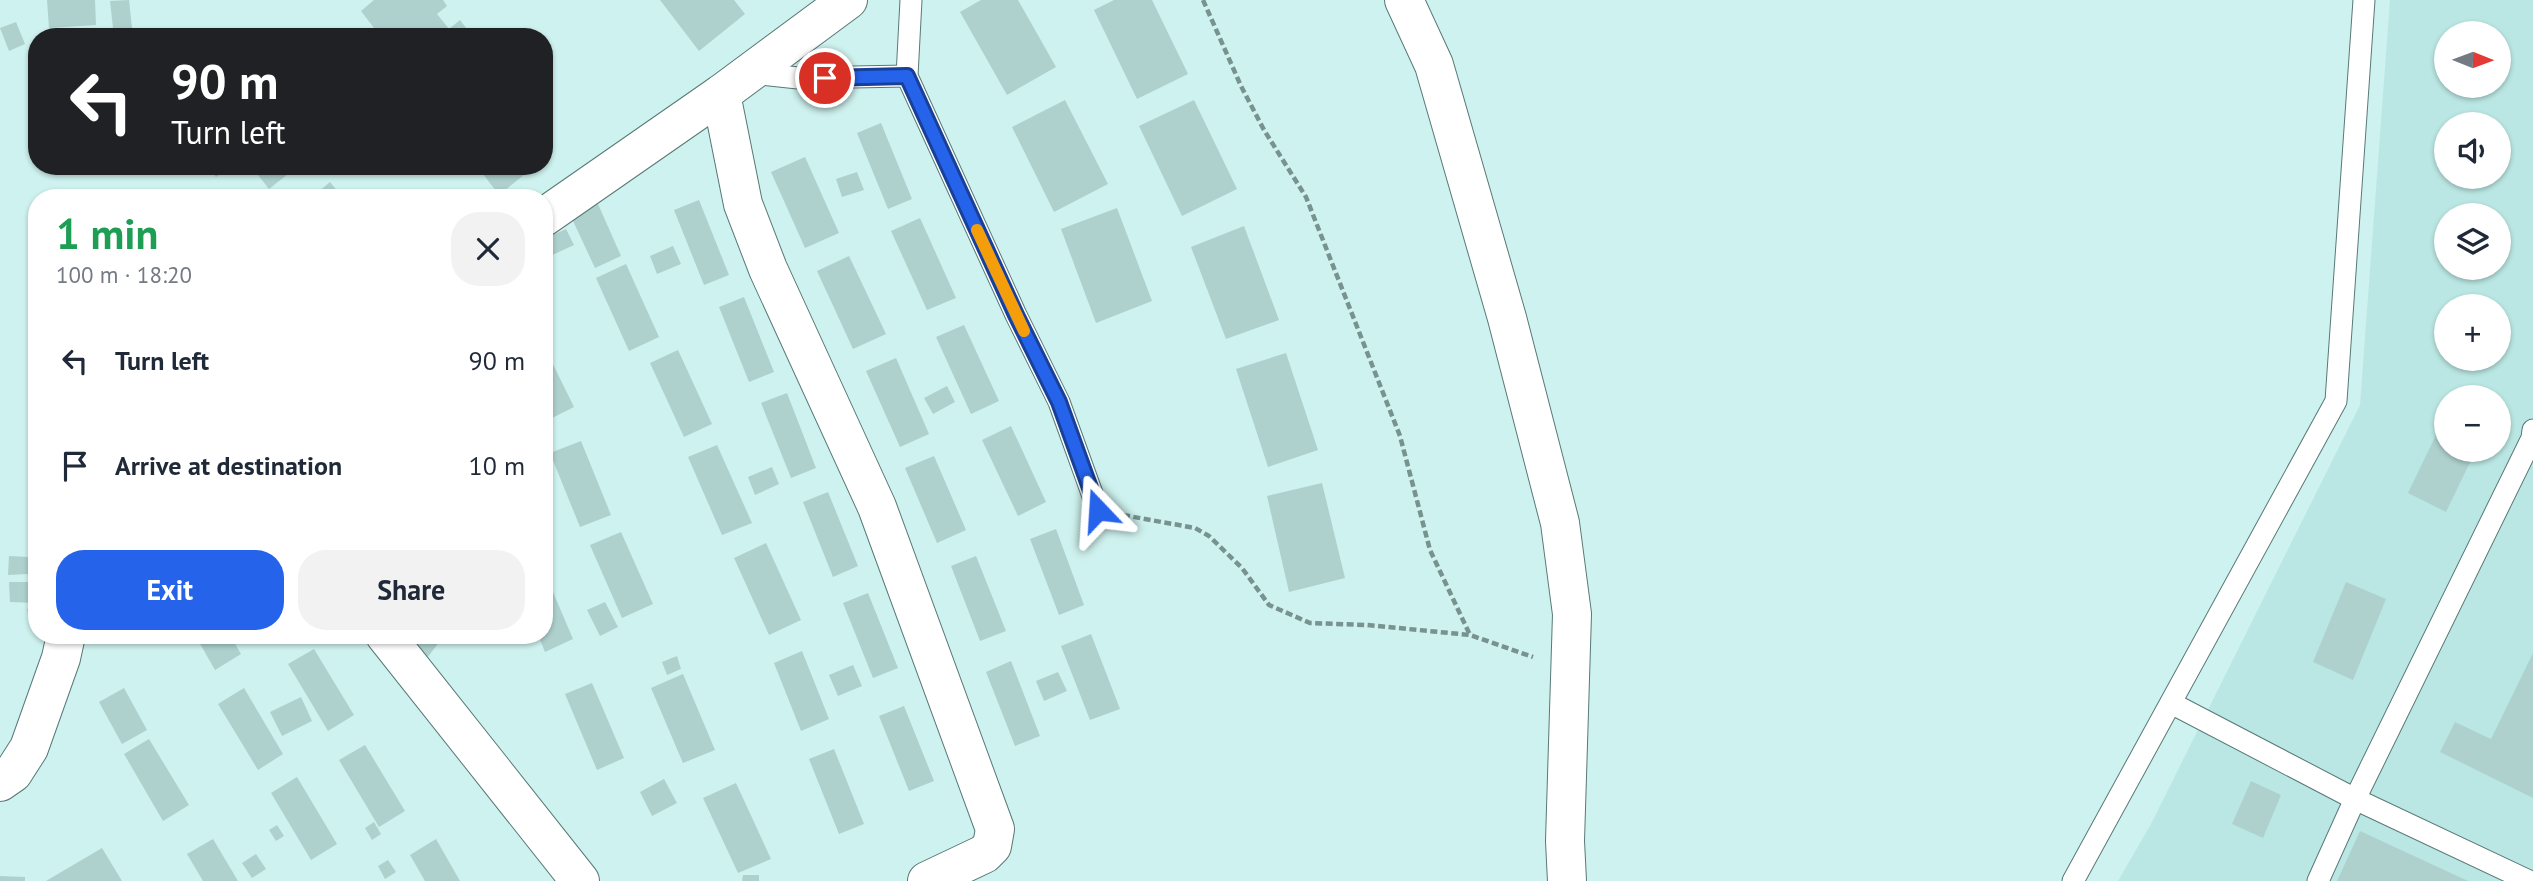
<!DOCTYPE html>
<html lang="en">
<head>
<meta charset="utf-8">
<style>
	:root { --surface:#fff; --page:#f2f2f3; --text:#1f2937; --muted:#747a83; --accent:#2563eb }
	body { margin:0; font-family:"PT Sans",sans-serif; background:var(--page); color:var(--text); height:100vh; display:flex; flex-direction:column; font-size:26px; white-space:nowrap }
	* { box-sizing:border-box; margin:0 }
	p { font-size:23px; color:var(--muted) }
	.icon { flex:none; width:38px; height:38px; fill:none; stroke:currentColor; stroke-width:2; stroke-linecap:round; stroke-linejoin:round }
	.map { position:relative; flex:1; overflow:hidden }
	.sheet { position:absolute; left:28px; top:189px; width:525px; height:455px; display:flex; flex-direction:column; background:var(--surface); border-radius:28px; box-shadow:0 2px 5px #0004 }
	.sheet>* { flex:none }
	.guide { position:absolute; left:28px; top:28px; width:525px; height:147px; border-radius:28px; box-shadow:0 2px 5px #0004; background:#202124; color:#fff; overflow:hidden }
	.needle { width:46px; rotate:91deg }
	.controls { position:absolute; left:2434px; top:21px; display:grid; gap:14px }
	.controls a { display:grid; place-items:center; width:77px; height:77px; border-radius:50%; background:var(--surface); box-shadow:0 2px 5px #0004; font-size:35px }
	.pin { position:absolute; display:grid; place-items:center; width:60px; height:60px; color:#fff; margin:-30px; border:4px solid #fff; border-radius:50%; box-shadow:0 2px 7px #0007 }
	.me { position:absolute; width:77px; margin:-38px; rotate:340deg; stroke-linejoin:round; filter:drop-shadow(0 0 5px #0008) }
	.turn { display:flex; align-items:center; gap:24px; height:147px; padding:0 28px; font-size:32px }
	.turn .icon { width:91px; height:91px; stroke-width:2.5 }
	.turn b { display:block; font-size:49px; line-height:60px }
	.round { display:grid; place-items:center; flex:none; width:74px; height:74px; border-radius:28px; background:var(--page) }
	.summary { display:flex; align-items:center; justify-content:space-between; height:119px; padding:0 28px }
	h1 { font-size:42px; font-weight:700; line-height:52px; color:#1e9e55 }
	.cta { display:flex; gap:14px; margin-top:auto; padding:14px 28px }
	.cta a { flex:1; height:80px; border-radius:28px; background:var(--accent); color:#fff; font-size:28px; font-weight:700; line-height:80px; text-align:center }
	.cta a+a { background:var(--page); color:var(--text) }
	ul { padding:0; list-style:none }
	li { display:flex; align-items:center; gap:21px; height:105px; padding:0 28px }
	li div { flex:1 }
	li b { display:block; font-size:26px }
	li em { font-style:normal }
	.map>svg:first-child { display:block }
	.built { fill:#bae7e3; fill-rule:evenodd }
	.building { fill:#aed1ce }
	.lines { fill:none; stroke-linecap:round; stroke-linejoin:round }
	.lane-casing { stroke:#587976; stroke-width:23 }
	.street-casing { stroke:#587976; stroke-width:40 }
	.path { stroke:#78928f; stroke-width:4.5; stroke-dasharray:7 3.5; stroke-linecap:butt }
	.lane { stroke:#fff; stroke-width:21 }
	.street { stroke:#fff; stroke-width:38 }
	.route-casing { stroke:#184099; stroke-width:18 }
	.route { stroke:#2563eb; stroke-width:12 }
	.slow { stroke:#f59e0b; stroke-width:12 }
</style>
</head>
<body>
<div class="map">
<svg width="2533" height="881" viewBox="0 0 2533 881">
	<rect width="100%" height="100%" fill="#cef2ef"/>
	<path class="built" d="M2390,0H2533V881H2118L2151,824L2360,405ZM2446,33H2499V86H2446ZM2446,124H2499V177H2446ZM2446,215H2499V268H2446ZM2446,306H2499V359H2446ZM2446,397H2499V450H2446Z"/>
	<g class="building">
		<path d="M47,0H95L96,25L49,28Z"/>
		<path d="M129,0L133,37H114L110,1Z"/>
		<path d="M374,0H443L447,6L437,14L449,29L460,20L473,37H381L361,11Z"/>
		<path d="M660,0H734L745,14L699,51Z"/>
		<path d="M981,0H1018L1056,67L1007,95L960,12Z"/>
		<path d="M1114,0H1152L1188,74L1137,99L1094,10Z"/>
		<path d="M16,22L25,44L9,51L0,28Z"/>
		<path d="M1065,100L1108,184L1054,212L1012,127Z"/>
		<path d="M1194,100L1237,189L1182,216L1139,126Z"/>
		<path d="M881,123L912,199L888,209L857,133Z"/>
		<path d="M805,157L839,233L805,248L771,172Z"/>
		<path d="M208,166H230L216,177Z"/>
		<path d="M251,166H298L269,189Z"/>
		<path d="M477,166H535L499,195Z"/>
		<path d="M857,172L864,190L842,197L836,179Z"/>
		<path d="M330,182L343,198H311Z"/>
		<path d="M594,195L621,256L595,268L567,208Z"/>
		<path d="M699,200L729,275L704,285L674,210Z"/>
		<path d="M1117,208L1152,301L1096,323L1061,229Z"/>
		<path d="M920,218L956,298L927,310L891,231Z"/>
		<path d="M1244,226L1279,320L1226,339L1191,247Z"/>
		<path d="M566,229L574,245L548,257L544,250V239Z"/>
		<path d="M673,246L681,264L657,274L650,256Z"/>
		<path d="M849,256L886,334L853,349L817,271Z"/>
		<path d="M626,264L659,337L629,351L596,278Z"/>
		<path d="M744,297L774,372L749,382L719,307Z"/>
		<path d="M964,325L999,401L971,414L936,337Z"/>
		<path d="M544,346L574,407L544,422Z"/>
		<path d="M678,350L712,424L684,437L650,363Z"/>
		<path d="M1286,353L1318,450L1268,467L1236,369Z"/>
		<path d="M896,358L929,434L900,447L866,371Z"/>
		<path d="M947,386L955,402L933,414L924,398Z"/>
		<path d="M787,393L816,468L791,478L761,403Z"/>
		<path d="M1011,426L1046,502L1018,516L982,440Z"/>
		<path d="M2437,433L2446,438V450H2470L2475,452L2446,512L2408,493Z"/>
		<path d="M581,441L611,515L580,527L550,453Z"/>
		<path d="M717,445L752,523L722,535L688,457Z"/>
		<path d="M934,456L966,530L937,543L905,468Z"/>
		<path d="M772,467L779,484L755,495L748,477Z"/>
		<path d="M1322,483L1345,578L1289,592L1267,496Z"/>
		<path d="M828,492L858,566L833,577L803,502Z"/>
		<path d="M1056,529L1084,605L1059,615L1030,539Z"/>
		<path d="M621,532L653,604L622,618L590,545Z"/>
		<path d="M766,543L801,620L769,635L734,558Z"/>
		<path d="M9,556L28,557V574L8,575Z"/>
		<path d="M976,556L1006,631L980,641L951,566Z"/>
		<path d="M544,571L573,639L545,652L538,635H544Z"/>
		<path d="M9,582H37V603L10,602Z"/>
		<path d="M2346,582L2386,599L2353,680L2313,662Z"/>
		<path d="M868,593L898,668L873,678L843,603Z"/>
		<path d="M605,602L618,627L600,636L587,610Z"/>
		<path d="M37,607V625L31,627L27,609Z"/>
		<path d="M1091,634L1120,709L1090,720L1061,646Z"/>
		<path d="M195,635H230L241,654L215,670Z"/>
		<path d="M424,635H432L440,641L427,658L414,648Z"/>
		<path d="M314,649L354,715L328,731L288,664Z"/>
		<path d="M802,651L829,719L801,731L774,663Z"/>
		<path d="M2533,653V798L2440,752L2455,722L2491,739Z"/>
		<path d="M677,656L681,669L667,675L662,662Z"/>
		<path d="M1011,661L1040,736L1015,746L986,672Z"/>
		<path d="M853,665L862,686L838,696L829,675Z"/>
		<path d="M1058,672L1067,691L1044,701L1036,681Z"/>
		<path d="M683,674L715,750L683,763L651,688Z"/>
		<path d="M592,683L624,758L597,770L565,694Z"/>
		<path d="M124,688L147,730L122,744L99,702Z"/>
		<path d="M244,688L283,754L258,770L218,704Z"/>
		<path d="M301,697L312,721L282,736L270,712Z"/>
		<path d="M904,706L934,781L909,791L879,716Z"/>
		<path d="M149,739L189,805L163,821L124,754Z"/>
		<path d="M365,745L405,811L379,827L339,760Z"/>
		<path d="M834,749L864,824L839,834L809,759Z"/>
		<path d="M297,777L337,844L311,860L271,793Z"/>
		<path d="M664,779L677,803L652,816L640,792Z"/>
		<path d="M2251,781L2281,795L2263,838L2232,824Z"/>
		<path d="M736,783L771,859L738,873L703,798Z"/>
		<path d="M374,822L381,834L372,840L365,828Z"/>
		<path d="M277,825L284,836L276,841L269,830Z"/>
		<path d="M2360,831L2468,881H2337Z"/>
		<path d="M213,839L238,881H203L187,854Z"/>
		<path d="M436,839L460,881H425L410,855Z"/>
		<path d="M102,848L122,881H46Z"/>
		<path d="M256,854L266,869L252,878L242,863Z"/>
		<path d="M388,860L396,872L385,879L378,866Z"/>
		<path d="M743,875H759V881H742Z"/>
		<path d="M0,876L25,877V881H0Z"/>
	</g>
	<g class="lines">
		<g class="lane-casing">
			<g id="lane">
				<path d="M911,0L907,76L1016,315L1059,402L1098,510"/>
				<path d="M751,73L798,78L907,76"/>
				<path d="M2171,703L2355,799L2529,881"/>
				<path d="M2073,881L2336,401L2364,0"/>
				<path d="M2318,881L2355,799L2532,438L2533,430"/>
			</g>
		</g>
		<g class="street-casing">
			<g id="street">
				<path d="M1404,0L1434,65L1507,318L1560,523L1572,614L1565,841L1567,881"/>
				<path d="M721,94L743,204L768,269L877,507L995,829L992,846L984,854L927,881"/>
				<path d="M544,217L721,94L848,0"/>
				<path d="M385,635L580,881"/>
				<path d="M0,782L13,773L29,748L61,658L66,635"/>
			</g>
		</g>
		<g class="path">
			<path d="M1203,0L1241,86L1264,130L1306,197L1400,436L1430,550L1470,635"/>
			<path d="M1123,515L1195,528L1209,536L1242,568L1269,605L1310,623L1367,625L1470,635L1533,657"/>
		</g>
		<use href="#lane" class="lane"/>
		<use href="#street" class="street"/>
	</g>
	<g class="lines">
		<g class="route-casing">
			<path id="route" d="M825,78L907,76L1016,315L1059,402L1098,510"/>
		</g>
		<use href="#route" class="route"/>
		<path class="slow" d="M977,230L1024,331"/>
	</g>
</svg>
<div class="controls">
<a><svg class="needle" viewBox="-14 -14 28 28"><path d="M0-13l5 13h-10z" fill="#e53935"/><path d="M0 13l5-13h-10z" fill="#747a83"/></svg></a>
<a><svg class="icon" aria-label="sound" viewBox="0 0 24 24"><path d="M4 9h4l5-4v14l-5-4H4zM17 9q2 3 0 6"/></svg></a>
<a><svg class="icon" aria-label="layers" viewBox="0 0 24 24"><path d="M12 4l9 5-9 5-9-5zM3 14l9 5 9-5"/></svg></a>
<a>+</a>
<a>−</a>
</div>
<div class="pin" style="left:825px;top:78px;background:#d93025"><svg class="icon" aria-label="arrive" viewBox="0 0 24 24"><path d="M6 21V4h12l-3 4 3 4H6"/></svg></div>
<svg class="me" style="left:1098px;top:510px" viewBox="-20 -20 40 40"><path d="M0-17L14 15 0 8-14 15z" fill="#2563eb" stroke="#fff" stroke-width="4"/></svg>
<div class="guide">
<div class="turn"><svg class="icon" aria-label="left" viewBox="0 0 24 24"><path d="M17 20v-9H6M10 6l-5 5 5 5"/></svg><div><b>90 m</b>Turn left</div></div>
</div>
<section class="sheet">
<div class="summary"><div><h1>1 min</h1><p>100 m · 18:20</p></div><a class="round"><svg class="icon" aria-label="close" viewBox="0 0 24 24"><path d="M6 6l12 12M18 6L6 18"/></svg></a></div>
<ul>
<li><svg class="icon" aria-label="left" viewBox="0 0 24 24"><path d="M17 20v-9H6M10 6l-5 5 5 5"/></svg><div><b>Turn left</b></div><em>90 m</em></li>
<li><svg class="icon" aria-label="arrive" viewBox="0 0 24 24"><path d="M6 21V4h12l-3 4 3 4H6"/></svg><div><b>Arrive at destination</b></div><em>10 m</em></li>
</ul>
<div class="cta"><a>Exit</a><a>Share</a></div>
</section>
</div>
</body>
</html>
